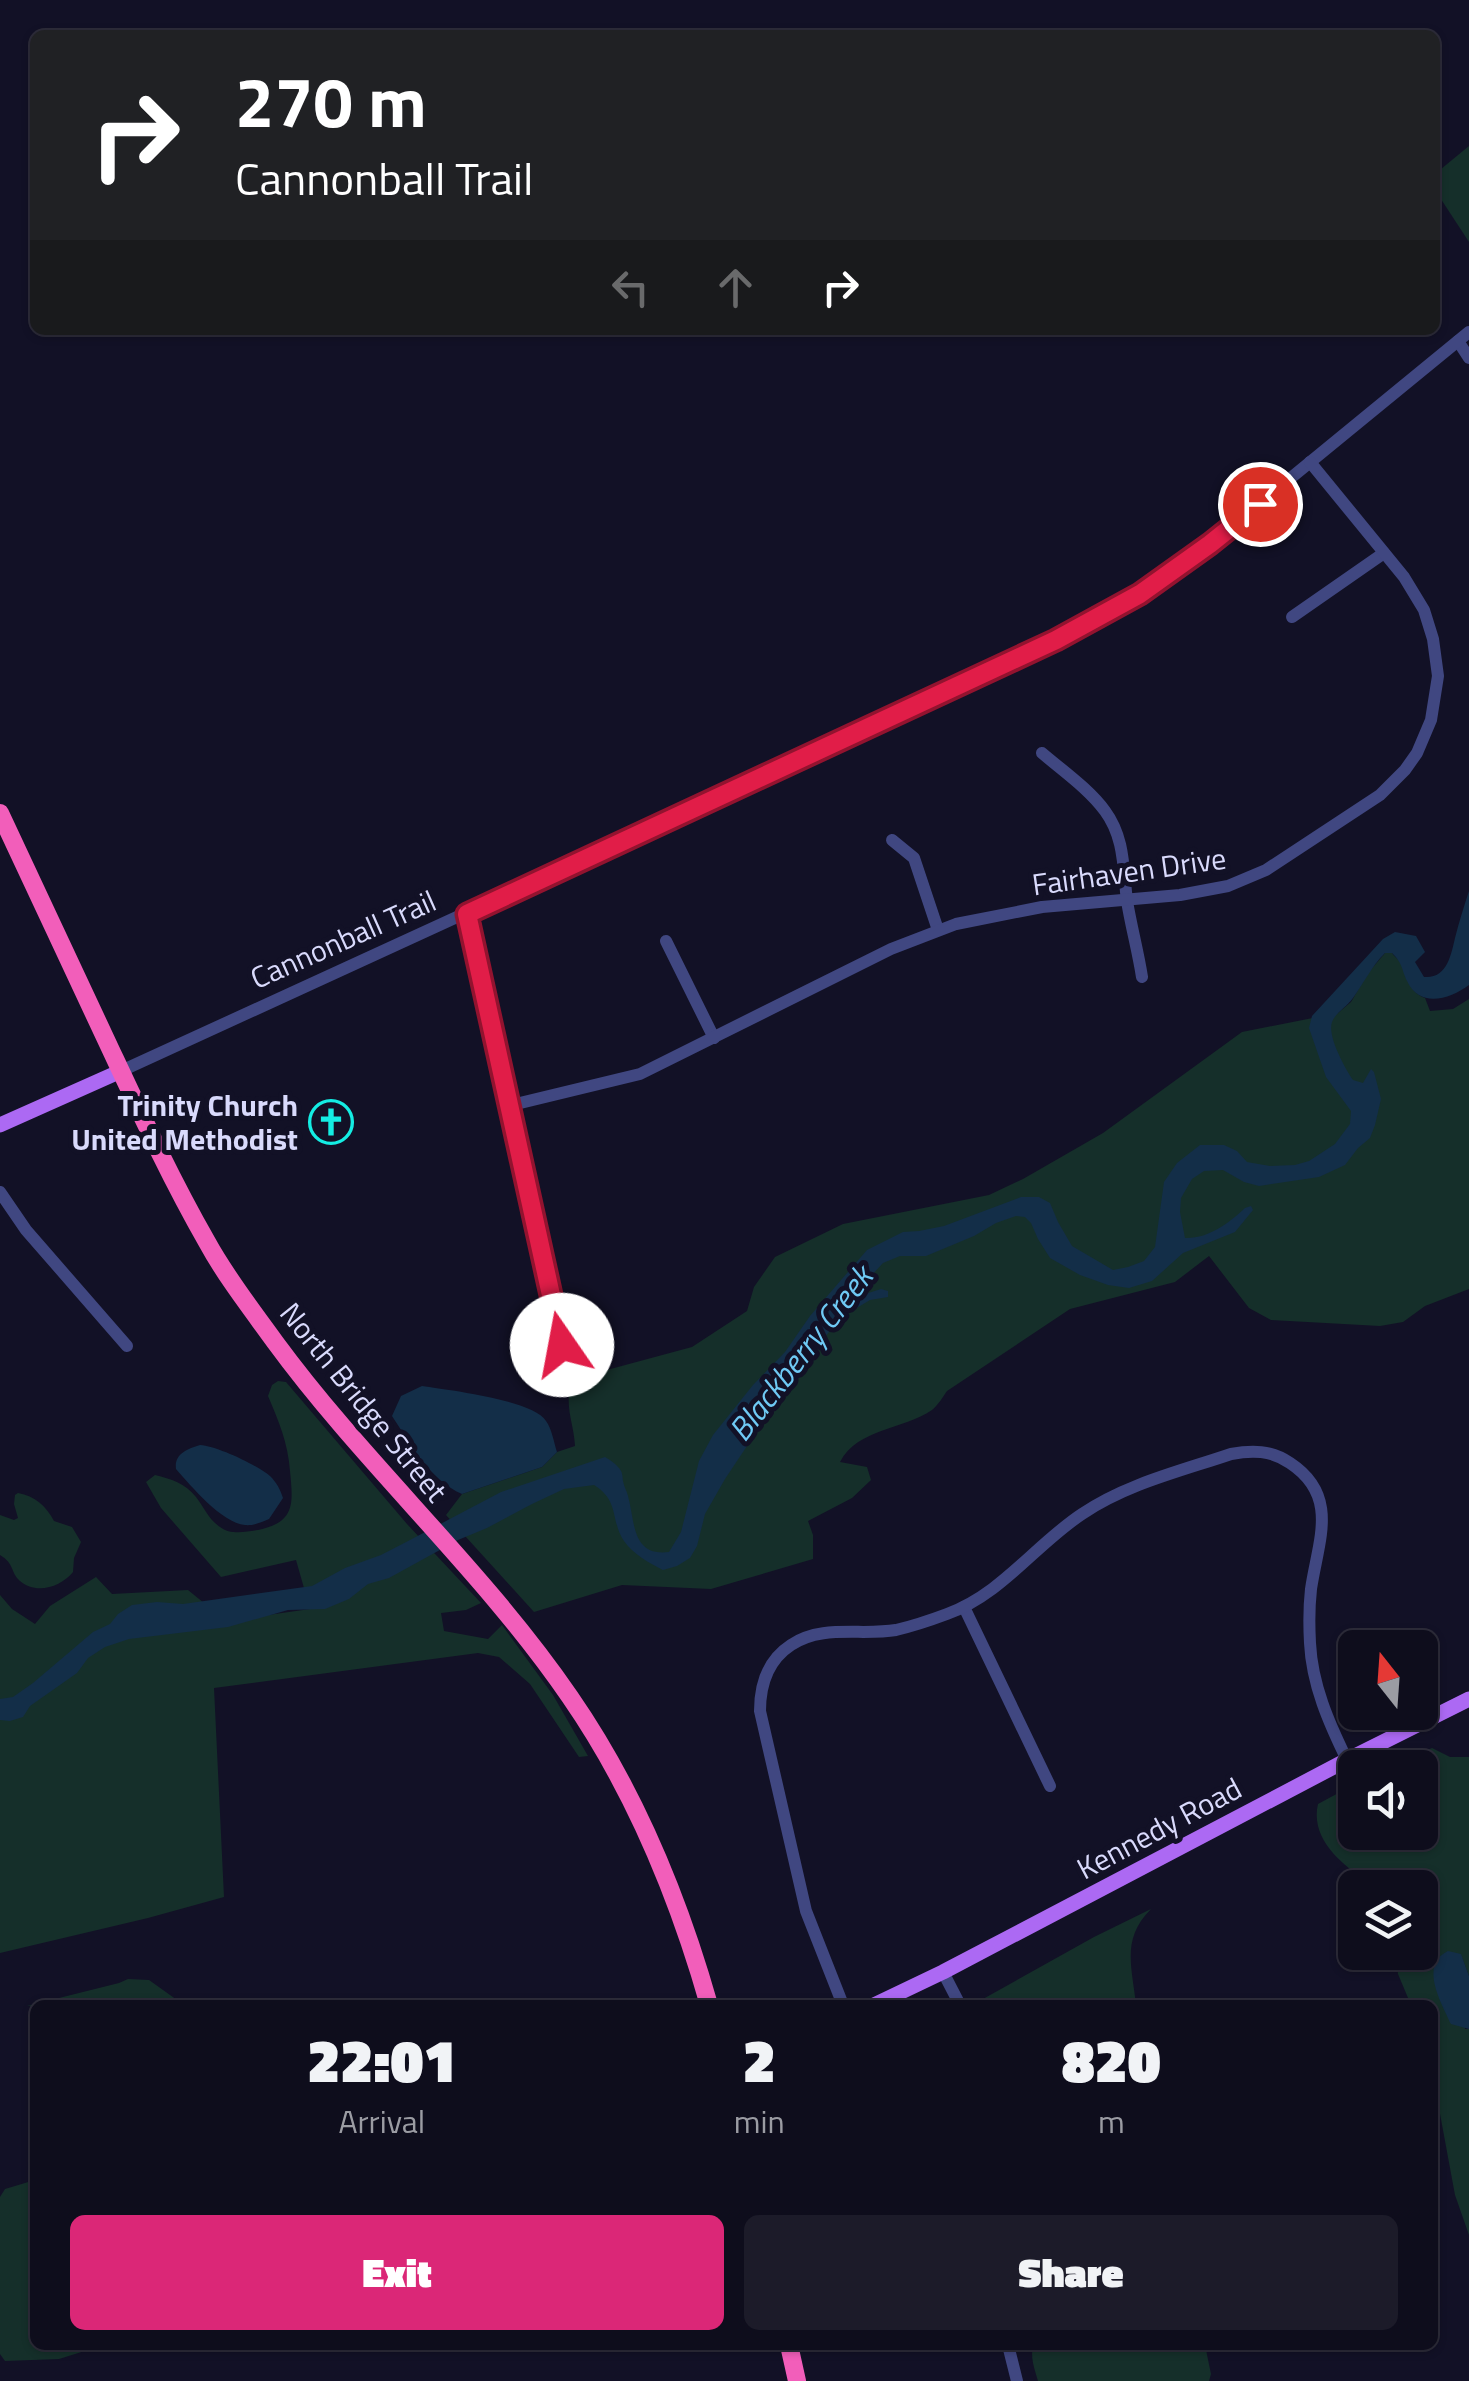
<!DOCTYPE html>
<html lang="en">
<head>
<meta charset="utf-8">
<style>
	:root { --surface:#0e0d1c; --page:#1c1b29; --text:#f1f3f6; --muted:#9b9ca3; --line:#2e2d3b; --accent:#db2777 }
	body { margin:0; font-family:"Titillium Web",sans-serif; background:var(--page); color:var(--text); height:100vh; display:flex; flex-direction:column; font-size:38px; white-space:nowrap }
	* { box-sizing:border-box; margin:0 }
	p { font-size:32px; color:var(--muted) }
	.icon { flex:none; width:55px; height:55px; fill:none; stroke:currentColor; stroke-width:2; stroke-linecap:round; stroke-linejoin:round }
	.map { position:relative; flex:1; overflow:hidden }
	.details { position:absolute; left:30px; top:2000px; width:1408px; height:350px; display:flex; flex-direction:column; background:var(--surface); border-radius:15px; box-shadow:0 2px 8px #0004,0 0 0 2px var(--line) }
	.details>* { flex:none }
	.banner { position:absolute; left:30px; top:30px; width:1410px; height:305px; border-radius:15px; box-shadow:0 2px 8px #0004,0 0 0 2px var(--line); background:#202124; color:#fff; overflow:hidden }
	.needle { width:65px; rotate:343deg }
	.fabs { position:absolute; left:1338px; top:1630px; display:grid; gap:20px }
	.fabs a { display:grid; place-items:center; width:100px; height:100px; border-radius:15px; background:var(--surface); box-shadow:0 2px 8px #0004,0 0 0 2px var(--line); font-size:50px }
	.pin { position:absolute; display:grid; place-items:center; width:85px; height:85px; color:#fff; margin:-42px; border:5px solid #fff; border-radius:50%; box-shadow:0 2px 10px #0007 }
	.me { position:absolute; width:110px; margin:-55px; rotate:348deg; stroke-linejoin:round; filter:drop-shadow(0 0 8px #0008) }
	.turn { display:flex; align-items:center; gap:35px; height:210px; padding:0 40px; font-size:45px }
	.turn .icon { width:130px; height:130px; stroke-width:2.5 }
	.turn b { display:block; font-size:70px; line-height:85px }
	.lanes { display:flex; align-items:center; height:95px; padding:0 40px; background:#0003; justify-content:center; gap:50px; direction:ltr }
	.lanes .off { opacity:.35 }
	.eta { display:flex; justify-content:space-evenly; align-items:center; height:170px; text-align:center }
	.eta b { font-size:60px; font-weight:800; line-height:70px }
	.action { display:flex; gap:20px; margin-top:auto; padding:20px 40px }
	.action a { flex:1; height:115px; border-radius:15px; background:var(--accent); color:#fff; font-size:40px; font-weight:800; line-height:115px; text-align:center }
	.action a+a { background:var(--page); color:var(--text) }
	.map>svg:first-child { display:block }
	.green { fill:#152f2a }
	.water { fill:#132e48 }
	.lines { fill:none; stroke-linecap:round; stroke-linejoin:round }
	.minor { stroke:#404781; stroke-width:12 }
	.major { stroke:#ac69f3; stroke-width:15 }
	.highway { stroke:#f25eba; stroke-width:18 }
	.route-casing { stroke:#92132f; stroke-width:25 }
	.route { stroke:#e11d48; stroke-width:18 }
	.labels { text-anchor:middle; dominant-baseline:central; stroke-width:10; stroke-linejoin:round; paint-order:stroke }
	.street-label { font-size:30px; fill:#d9dafc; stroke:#121126 }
	.poi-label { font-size:30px; font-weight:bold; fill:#d9dafc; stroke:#121126; text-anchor:end }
	.water-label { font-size:32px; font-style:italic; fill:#6fc9f4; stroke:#121126 }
</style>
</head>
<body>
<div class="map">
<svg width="1469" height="2381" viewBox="0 0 1469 2381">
	<rect width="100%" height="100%" fill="#121126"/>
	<g class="green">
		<path d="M1469,146V242L1435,190V174Z"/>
		<path d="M1385,953H1392C1394,956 1401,962 1403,965C1410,980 1408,991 1425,998L1430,1011L1453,1009L1469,999V1289L1425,1306L1403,1322L1380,1326L1271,1320L1249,1308L1209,1256L1175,1282L1070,1309L947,1391C943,1397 938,1405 932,1410C903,1430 858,1428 840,1462L867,1467L871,1480L852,1498L808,1521L813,1535V1559L711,1589L622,1585L534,1612L446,1515L462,1494L542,1467L557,1452L575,1446C574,1426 567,1413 569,1392L592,1374L692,1347L747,1311L754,1287L775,1257L843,1224L989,1195L1023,1179L1103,1133L1242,1032L1338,1013L1351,1002L1368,973Z"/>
		<path d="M278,1381L286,1382L407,1524L481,1603L466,1610L441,1613L444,1631L488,1639L502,1625L553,1695L588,1756L579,1757L530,1684L499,1657L478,1653L214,1688L224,1897L148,1918L0,1953V1595L12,1609L35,1624L50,1606L96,1577L112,1594L188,1590L226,1621L310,1609L296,1560L221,1577L161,1508L146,1482L155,1475C171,1479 185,1483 196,1497C204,1507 208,1519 220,1527C230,1535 246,1532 258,1530C296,1522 293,1503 290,1471C288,1443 279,1422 268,1396L272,1385Z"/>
		<path d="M18,1493C35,1496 46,1506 54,1521L72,1527L81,1542L74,1558L73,1572C61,1587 36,1595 20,1581C10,1572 15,1564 0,1555V1515L14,1520L18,1518L14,1504L15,1495Z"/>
		<path d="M1432,1748L1450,1757H1469V1976L1461,1955L1465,2029H1469V2235L1455,2195L1433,2076L1432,2005H1411L1398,1974L1396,1953L1420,1952V1888C1408,1887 1392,1890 1380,1887C1378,1887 1368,1881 1366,1880C1341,1864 1310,1838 1318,1804L1355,1784V1832H1420V1768L1388,1767Z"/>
		<path d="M1151,1909C1121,1939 1132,1966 1136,2005H985L983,1999L1094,1937Z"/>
		<path d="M128,1979L149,1980L184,2005L27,2006L119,1983Z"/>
		<path d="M35,2180V2345H104L59,2359L5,2361L0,2354V2197L5,2189Z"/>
		<path d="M1034,2345H1205L1211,2374L1209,2381H1038C1035,2370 1029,2355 1034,2345Z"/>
	</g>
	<g class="water">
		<path d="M1469,891V985C1450,999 1420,1009 1407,981C1401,968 1403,964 1392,953H1385C1371,967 1364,983 1353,998C1347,1007 1336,1012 1332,1022C1327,1036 1345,1068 1353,1080L1363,1083L1371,1069L1374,1072L1381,1099L1375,1125L1370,1138L1358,1148L1345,1165L1319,1177L1259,1186L1244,1182L1223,1170L1204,1171L1192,1179L1181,1198L1180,1212L1185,1238C1208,1239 1229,1223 1245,1208L1251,1206L1253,1210L1235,1232L1183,1253L1152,1281L1129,1288L1108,1285L1080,1275L1050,1258L1038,1239L1031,1223L1025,1217L1016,1216L996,1223L974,1236L926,1256H900L883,1263L858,1290L859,1296L881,1289L888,1291V1297L870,1300L840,1318L788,1384L771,1399L765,1419L725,1479L705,1514L697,1546L690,1558L677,1566L663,1570C649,1563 633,1554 624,1541C610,1520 620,1501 594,1485L564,1489L532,1504L487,1528L458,1540L389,1578L368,1584L349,1599L325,1609L288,1610L228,1627L129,1639L105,1647L88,1658L77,1673L30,1706L23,1717L10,1721L0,1720V1699L13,1697L33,1683L93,1632L110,1624L118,1614L132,1605L157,1602L183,1604L312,1586L345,1568L381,1555L410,1540L501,1492L605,1457C610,1460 615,1463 618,1467C623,1472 622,1475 623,1481C624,1487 627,1491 628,1496C635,1520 631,1557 669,1552L681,1532L699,1461L713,1435L753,1385L785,1352L810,1316L867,1250L903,1232L919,1231L944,1226L1021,1197H1039L1050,1203L1058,1222L1072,1246L1113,1270L1128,1267L1144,1261L1155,1247L1164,1182L1177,1163L1200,1145H1224L1237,1151L1247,1162L1270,1166L1295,1165L1309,1161L1335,1144L1350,1124L1351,1111L1326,1077L1309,1028L1312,1016L1383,939L1395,932L1416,936L1425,952L1415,962L1424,977C1447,979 1451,955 1455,938C1459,922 1464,906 1469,891Z"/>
		<path d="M422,1386C448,1390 533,1400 546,1421C552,1429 554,1443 557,1452L542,1467L462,1494C430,1480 411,1445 392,1416L401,1396Z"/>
		<path d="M200,1445C217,1446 257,1465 270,1476C277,1483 280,1489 283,1498L269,1519C262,1522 253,1526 245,1525C222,1523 191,1486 176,1469C174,1454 187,1449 200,1445Z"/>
		<path d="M1448,1951L1461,1954L1469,1976V2029L1451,2024C1441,2002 1419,1965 1448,1951Z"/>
	</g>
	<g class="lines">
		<g class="minor">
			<path d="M1458,341L1469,358"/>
			<path d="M1292,617L1384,553"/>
			<path d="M1042,753C1063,771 1089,789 1105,811C1125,838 1123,869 1127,901C1131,926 1138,951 1142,977"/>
			<path d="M892,840L914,858L938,930"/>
			<path d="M467,913L562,1345"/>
			<path d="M666,941L714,1038"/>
			<path d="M121,1071L963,685L1056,640L1140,594L1210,544L1469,332"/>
			<path d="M508,1106L640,1074L891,949L956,924L1042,907L1180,895L1228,886L1266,870L1380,795L1405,770L1417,753L1431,720L1438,676L1433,639L1424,610L1404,577L1310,462"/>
			<path d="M0,1192L26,1230L127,1346"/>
			<path d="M964,1607L1050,1786"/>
			<path d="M943,1972L960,2005"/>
			<path d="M843,2005L806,1911L760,1711C760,1685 768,1660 791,1645C822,1624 861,1636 896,1630C913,1626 931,1620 947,1614C1002,1594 1035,1545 1082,1514C1126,1484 1181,1471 1231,1454C1252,1450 1271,1450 1290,1463C1340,1496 1318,1541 1311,1589C1309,1607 1309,1625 1310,1643C1312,1685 1329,1723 1347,1760"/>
			<path d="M1008,2345L1017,2381"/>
		</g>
		<g class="major">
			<path d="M0,1125L121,1071"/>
			<path d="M874,2005L943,1972L1347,1760L1469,1699"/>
		</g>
		<g class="highway">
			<path d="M0,813C36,891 73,968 109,1046C140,1112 171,1179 207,1242C226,1277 252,1310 275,1342C366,1466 483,1570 570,1697C635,1791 678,1896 709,2005"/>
			<path d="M789,2345L797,2381"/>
		</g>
	</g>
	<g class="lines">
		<g class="route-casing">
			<path id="route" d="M562,1345L467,914L1056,640L1140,594L1210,544L1260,504"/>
		</g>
		<use href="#route" class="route"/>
	</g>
	<defs>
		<g id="church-ring" transform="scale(2.25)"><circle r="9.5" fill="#121126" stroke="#14ede3" stroke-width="1.5"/><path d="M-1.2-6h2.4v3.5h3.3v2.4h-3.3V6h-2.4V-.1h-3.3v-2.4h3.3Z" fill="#14ede3"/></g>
	</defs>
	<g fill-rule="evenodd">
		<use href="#church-ring" x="331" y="1122"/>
	</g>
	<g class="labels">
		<g class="street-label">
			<text transform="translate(1129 871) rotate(-8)">Fairhaven Drive</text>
			<text transform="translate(343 939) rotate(-24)">Cannonball Trail</text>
			<text transform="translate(364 1402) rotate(51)">North Bridge Street</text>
			<text transform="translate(1159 1828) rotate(-28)">Kennedy Road</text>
		</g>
		<g class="poi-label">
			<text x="298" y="1105">Trinity Church<tspan x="298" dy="34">United Methodist</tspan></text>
		</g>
		<g class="water-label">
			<text transform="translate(800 1353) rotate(-52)">Blackberry Creek</text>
		</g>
	</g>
</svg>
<div class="fabs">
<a><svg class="needle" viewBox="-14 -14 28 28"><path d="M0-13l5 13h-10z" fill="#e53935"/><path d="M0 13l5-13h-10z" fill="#9b9ca3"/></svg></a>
<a><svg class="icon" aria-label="sound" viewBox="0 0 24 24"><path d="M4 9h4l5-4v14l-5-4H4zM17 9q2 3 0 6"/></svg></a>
<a><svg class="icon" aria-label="layers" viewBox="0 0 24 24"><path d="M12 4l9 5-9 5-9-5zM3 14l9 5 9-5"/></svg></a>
</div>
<div class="pin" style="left:1260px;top:504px;background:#d93025"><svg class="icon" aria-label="arrive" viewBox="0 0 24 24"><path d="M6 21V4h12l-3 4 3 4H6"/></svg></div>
<svg class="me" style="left:562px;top:1345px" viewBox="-20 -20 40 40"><circle r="19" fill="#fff"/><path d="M0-13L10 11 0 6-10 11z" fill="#e11d48"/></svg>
<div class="banner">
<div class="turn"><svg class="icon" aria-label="right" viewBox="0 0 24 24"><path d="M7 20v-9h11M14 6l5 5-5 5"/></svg><div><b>270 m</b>Cannonball Trail</div></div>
<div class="lanes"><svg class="icon off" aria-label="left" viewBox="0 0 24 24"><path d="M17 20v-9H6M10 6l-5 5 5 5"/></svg><svg class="icon off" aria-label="ahead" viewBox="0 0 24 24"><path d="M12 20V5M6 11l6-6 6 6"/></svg><svg class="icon" aria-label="right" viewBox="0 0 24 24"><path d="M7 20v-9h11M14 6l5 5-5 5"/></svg></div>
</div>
<section class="details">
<div class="eta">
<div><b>22:01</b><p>Arrival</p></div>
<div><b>2</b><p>min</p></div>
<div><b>820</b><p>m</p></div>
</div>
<div class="action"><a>Exit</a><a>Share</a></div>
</section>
</div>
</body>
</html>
